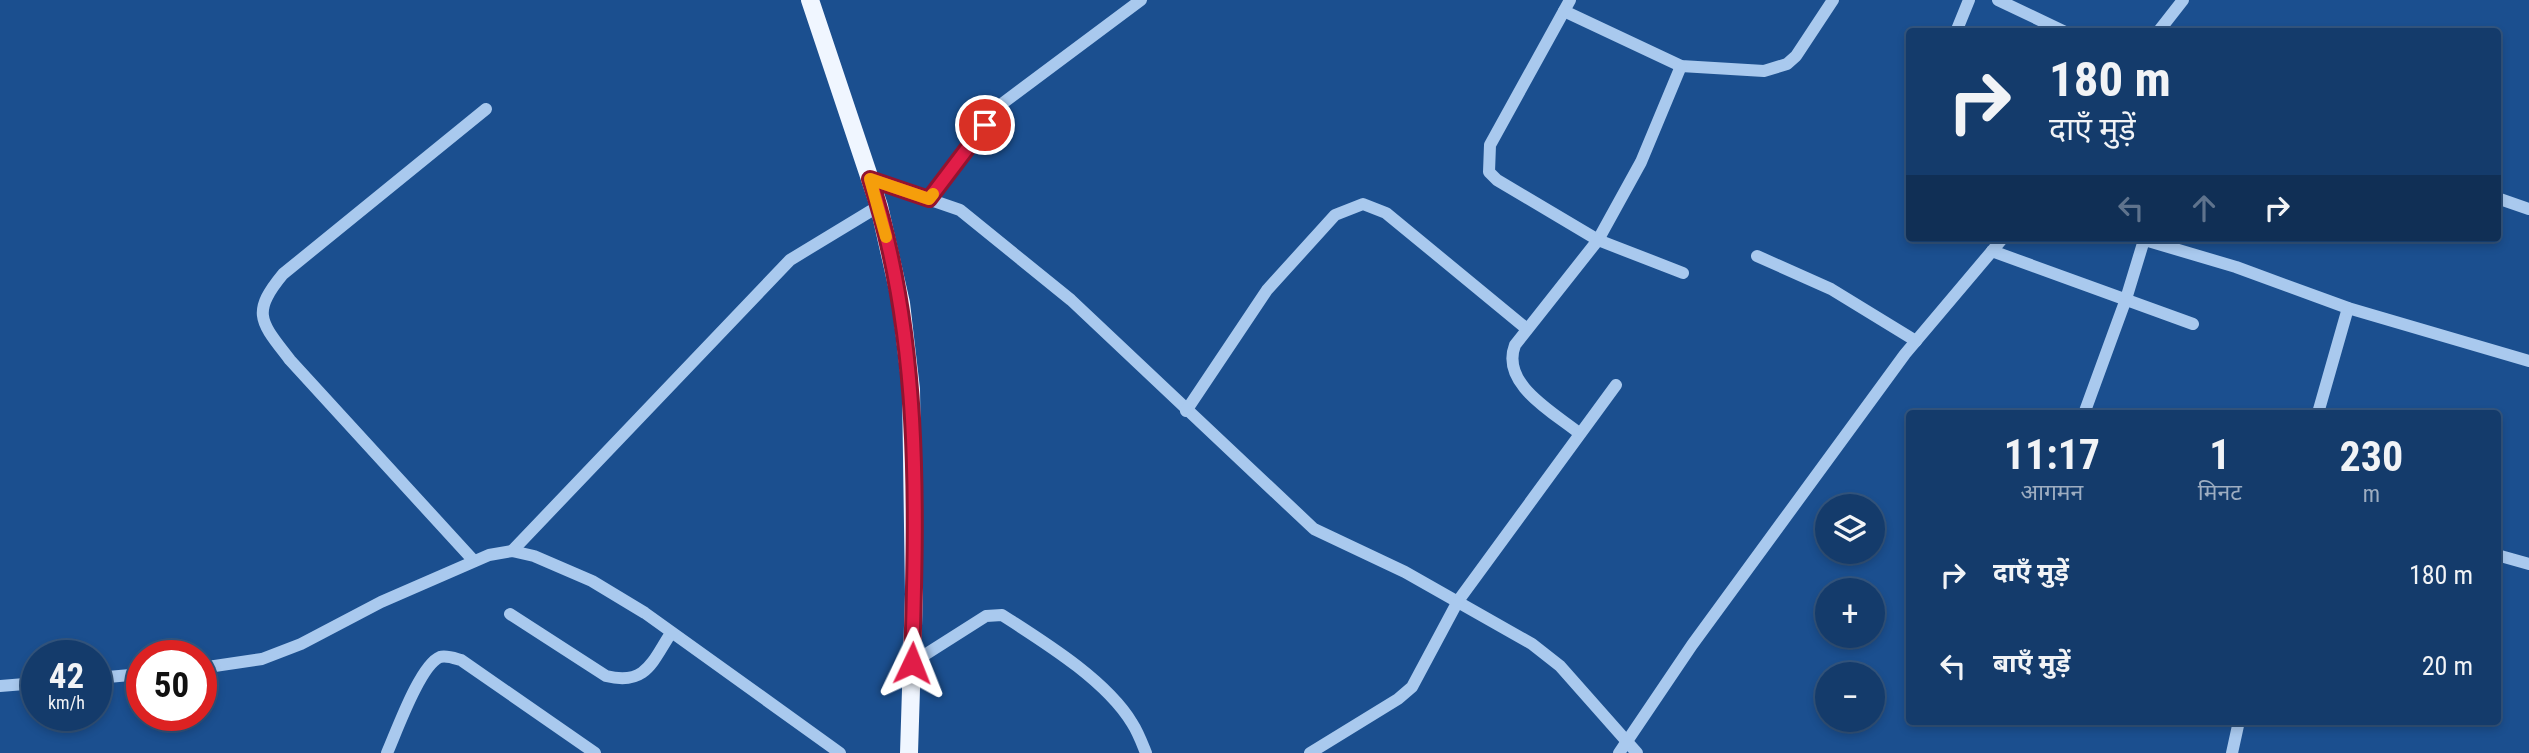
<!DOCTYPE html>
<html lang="hi">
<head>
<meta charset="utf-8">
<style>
	:root { --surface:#143b6b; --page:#1d4271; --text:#f1f3f6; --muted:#9dadc1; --line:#33557e }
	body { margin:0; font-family:"Roboto Condensed","Noto Sans Devanagari",sans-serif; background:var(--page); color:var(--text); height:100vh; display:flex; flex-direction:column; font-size:26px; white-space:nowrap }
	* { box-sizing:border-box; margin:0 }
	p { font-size:23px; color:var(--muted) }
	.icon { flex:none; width:38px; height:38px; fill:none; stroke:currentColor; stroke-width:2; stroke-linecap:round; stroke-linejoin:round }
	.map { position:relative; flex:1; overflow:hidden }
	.sheet { position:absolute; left:1906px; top:410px; width:595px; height:315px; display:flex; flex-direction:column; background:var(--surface); border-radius:7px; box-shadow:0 4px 10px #0003,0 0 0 2px var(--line) }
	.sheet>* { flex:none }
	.top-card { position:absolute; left:1906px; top:28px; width:595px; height:214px; border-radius:7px; box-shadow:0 4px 10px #0003,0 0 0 2px var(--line); background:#143b6b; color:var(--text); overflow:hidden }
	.tools { position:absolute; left:1815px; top:494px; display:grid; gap:14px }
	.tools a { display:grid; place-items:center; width:70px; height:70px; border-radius:50%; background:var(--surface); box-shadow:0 4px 10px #0003,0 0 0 2px var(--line); font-size:35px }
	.speed { position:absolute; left:21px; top:640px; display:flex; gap:14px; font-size:35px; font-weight:700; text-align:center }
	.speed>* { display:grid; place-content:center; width:91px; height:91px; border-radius:50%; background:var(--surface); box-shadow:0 4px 10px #0003,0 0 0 2px var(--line); line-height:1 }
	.speed small { font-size:18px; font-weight:400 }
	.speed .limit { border:10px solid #d22; background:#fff; color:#111 }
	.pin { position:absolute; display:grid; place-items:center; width:60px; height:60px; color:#fff; margin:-30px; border:4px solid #fff; border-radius:50%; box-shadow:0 2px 7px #0007 }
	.me { position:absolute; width:77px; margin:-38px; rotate:2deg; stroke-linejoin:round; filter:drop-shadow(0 0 5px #0008) }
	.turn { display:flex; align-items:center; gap:24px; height:147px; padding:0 28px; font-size:32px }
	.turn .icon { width:91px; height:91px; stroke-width:2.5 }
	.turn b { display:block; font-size:49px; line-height:60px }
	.lanes { display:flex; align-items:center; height:66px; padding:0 28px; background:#0003; justify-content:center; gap:35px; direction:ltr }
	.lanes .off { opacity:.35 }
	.eta { display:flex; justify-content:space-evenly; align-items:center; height:119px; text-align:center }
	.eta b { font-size:42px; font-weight:700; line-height:49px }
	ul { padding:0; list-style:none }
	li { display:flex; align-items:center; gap:21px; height:91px; padding:0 28px }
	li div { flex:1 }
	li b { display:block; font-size:26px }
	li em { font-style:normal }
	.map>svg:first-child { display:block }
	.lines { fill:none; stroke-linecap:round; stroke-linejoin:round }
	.minor { stroke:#a9c9ee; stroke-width:12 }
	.major { stroke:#f0f6ff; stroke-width:18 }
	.route-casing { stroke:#92132f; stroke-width:18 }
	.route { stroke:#e11d48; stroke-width:12 }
	.slow { stroke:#f59e0b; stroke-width:12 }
</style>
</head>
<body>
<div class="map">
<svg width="2529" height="753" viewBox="0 0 2529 753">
	<rect width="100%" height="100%" fill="#1b4f8f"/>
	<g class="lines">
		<g class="minor">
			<path d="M1570,0L1490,145L1489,172L1497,180L1598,240L1683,273"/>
			<path d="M1998,0L2065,32"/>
			<path d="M1564,11L1681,66L1764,71L1787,64L1796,56L1833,0"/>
			<path d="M1956,32L1969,0"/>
			<path d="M2158,32L2183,0"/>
			<path d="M870,179L960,210L1071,300L1314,529L1405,572L1532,644L1560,666L1637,753"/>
			<path d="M2497,198L2529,209"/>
			<path d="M929,199L1003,103L1141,0"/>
			<path d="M2138,238L2236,267L2348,308L2529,361"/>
			<path d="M1992,251L2193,324"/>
			<path d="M1757,256L1831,289L1916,341"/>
			<path d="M1186,411L1267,290L1335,215L1363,204L1386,213L1527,329"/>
			<path d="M2085,411L2126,299L2144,240"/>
			<path d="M2318,413L2348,308"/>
			<path d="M1579,433C1553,412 1500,384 1515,345L1598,240L1641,162L1681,66"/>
			<path d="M512,551L790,260L879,206"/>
			<path d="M2497,555L2529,564"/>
			<path d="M474,561L290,360C261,322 250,314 283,274L486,109"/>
			<path d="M510,614L606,676C646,686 652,662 671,633"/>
			<path d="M912,663L986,616L1002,615C1044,642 1106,680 1132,723C1138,732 1142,743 1146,753"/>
			<path d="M201,668L262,659L301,644L381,602L489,555L512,551L534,556L592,581L645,613L840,753"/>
			<path d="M96,678L142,674"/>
			<path d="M0,686L37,683"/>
			<path d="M387,753C396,733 420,665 440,657C446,655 454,658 461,660L595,753"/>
			<path d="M1310,753L1398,699L1412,687L1458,601L1616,385"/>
			<path d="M1619,753L1692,645L1905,354L2003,238"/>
			<path d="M2232,753L2239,721"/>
		</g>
		<path class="major" d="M810,0L879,206L901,303L911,389L914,594L909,753"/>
	</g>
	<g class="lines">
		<g class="route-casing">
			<path id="route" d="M912,663C917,501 921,334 870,179L929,199L985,125"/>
		</g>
		<use href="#route" class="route"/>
		<path class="slow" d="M886,237L870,179L929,199L933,194"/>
	</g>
</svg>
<div class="tools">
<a><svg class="icon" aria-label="layers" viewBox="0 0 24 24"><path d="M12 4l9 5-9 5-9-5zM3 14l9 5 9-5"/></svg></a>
<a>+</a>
<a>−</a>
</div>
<div class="speed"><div>42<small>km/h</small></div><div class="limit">50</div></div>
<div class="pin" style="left:985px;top:125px;background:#d93025"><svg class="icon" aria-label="arrive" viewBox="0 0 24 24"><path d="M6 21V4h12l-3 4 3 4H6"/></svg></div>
<svg class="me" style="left:912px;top:663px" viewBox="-20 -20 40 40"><path d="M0-17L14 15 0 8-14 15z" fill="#e11d48" stroke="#fff" stroke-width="4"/></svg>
<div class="top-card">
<div class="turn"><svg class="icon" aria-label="right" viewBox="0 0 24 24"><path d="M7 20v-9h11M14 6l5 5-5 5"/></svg><div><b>180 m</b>दाएँ मुड़ें</div></div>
<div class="lanes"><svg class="icon off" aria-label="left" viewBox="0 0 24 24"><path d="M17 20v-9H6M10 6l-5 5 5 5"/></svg><svg class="icon off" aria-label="ahead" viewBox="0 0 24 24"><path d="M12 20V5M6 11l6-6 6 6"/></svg><svg class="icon" aria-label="right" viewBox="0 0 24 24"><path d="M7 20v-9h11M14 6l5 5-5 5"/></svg></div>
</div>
<section class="sheet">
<div class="eta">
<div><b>11:17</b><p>आगमन</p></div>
<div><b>1</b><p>मिनट</p></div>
<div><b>230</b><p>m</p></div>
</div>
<ul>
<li><svg class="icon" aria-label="right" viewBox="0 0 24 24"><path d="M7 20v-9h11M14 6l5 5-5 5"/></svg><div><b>दाएँ मुड़ें</b></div><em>180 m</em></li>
<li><svg class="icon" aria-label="left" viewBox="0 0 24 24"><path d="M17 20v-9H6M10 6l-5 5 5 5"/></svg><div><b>बाएँ मुड़ें</b></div><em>20 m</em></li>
</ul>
</section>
</div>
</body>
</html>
